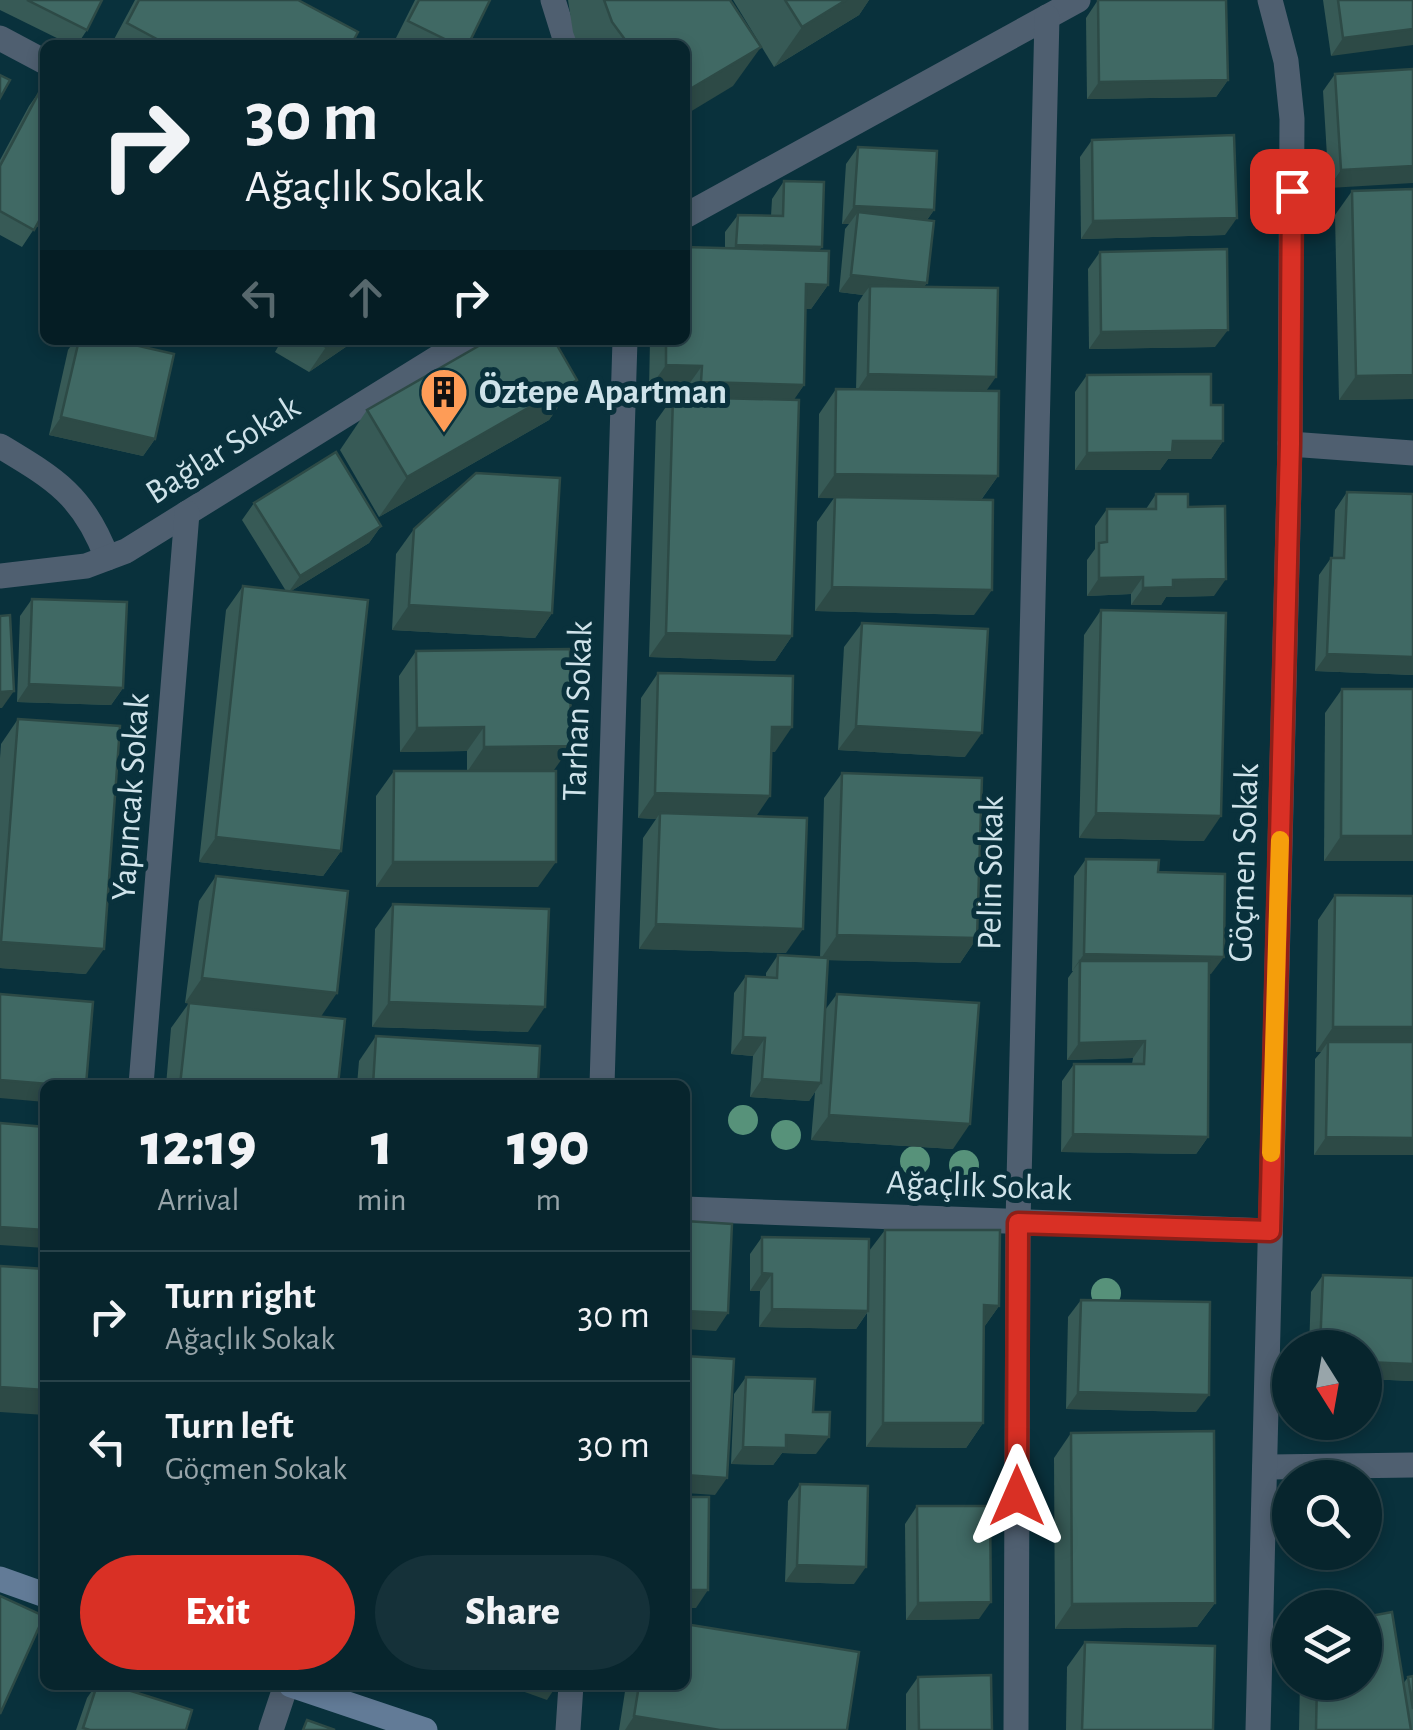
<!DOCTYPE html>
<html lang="en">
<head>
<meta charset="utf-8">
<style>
	:root { --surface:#07252d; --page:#153139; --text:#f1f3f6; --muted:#98a5aa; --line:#284249; --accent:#d93025 }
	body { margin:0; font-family:"Alegreya Sans",sans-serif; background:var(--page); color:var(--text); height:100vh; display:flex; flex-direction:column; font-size:38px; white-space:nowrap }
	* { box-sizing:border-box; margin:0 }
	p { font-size:32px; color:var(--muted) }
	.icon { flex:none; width:55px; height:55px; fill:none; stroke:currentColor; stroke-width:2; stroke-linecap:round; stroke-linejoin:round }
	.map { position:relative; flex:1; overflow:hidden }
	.sheet { position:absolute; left:40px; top:1080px; width:650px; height:610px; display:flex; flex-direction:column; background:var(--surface); border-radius:15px; box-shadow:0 5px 15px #0003,0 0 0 2px var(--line) }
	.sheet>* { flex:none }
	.top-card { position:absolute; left:40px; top:40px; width:650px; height:305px; border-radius:15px; box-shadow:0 5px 15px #0003,0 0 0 2px var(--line); background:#07252d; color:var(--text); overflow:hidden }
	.needle { width:65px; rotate:169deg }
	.controls { position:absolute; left:1272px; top:1330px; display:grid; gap:20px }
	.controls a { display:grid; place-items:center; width:110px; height:110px; border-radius:50%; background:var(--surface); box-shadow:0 5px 15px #0003,0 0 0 2px var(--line); font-size:50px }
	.pin { position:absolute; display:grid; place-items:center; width:85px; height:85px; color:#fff; margin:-42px; border-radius:20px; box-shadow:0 5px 15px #0006 }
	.me { position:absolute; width:110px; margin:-55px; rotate:0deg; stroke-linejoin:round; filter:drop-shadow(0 0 8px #0008) }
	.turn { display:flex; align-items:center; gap:35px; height:210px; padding:0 40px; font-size:45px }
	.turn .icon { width:130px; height:130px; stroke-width:2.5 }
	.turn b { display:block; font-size:70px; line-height:85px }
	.lanes { display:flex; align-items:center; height:95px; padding:0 40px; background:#0003; justify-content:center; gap:50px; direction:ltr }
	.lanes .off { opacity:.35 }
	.eta { display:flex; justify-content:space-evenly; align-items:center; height:170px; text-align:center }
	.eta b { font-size:60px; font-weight:800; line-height:70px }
	.action { display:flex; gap:20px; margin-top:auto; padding:20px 40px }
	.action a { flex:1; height:115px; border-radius:60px; background:var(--accent); color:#fff; font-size:40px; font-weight:800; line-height:115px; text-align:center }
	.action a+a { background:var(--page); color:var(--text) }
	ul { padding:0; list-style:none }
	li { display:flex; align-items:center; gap:30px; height:130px; padding:0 40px; border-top:2px solid var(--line) }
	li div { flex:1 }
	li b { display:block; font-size:38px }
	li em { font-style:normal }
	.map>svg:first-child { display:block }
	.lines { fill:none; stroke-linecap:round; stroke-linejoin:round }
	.minor { stroke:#4f5f70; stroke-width:25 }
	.secondary { stroke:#627b97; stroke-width:25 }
	.tree { fill:#57927a }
	.wall { fill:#375a56 }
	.shaded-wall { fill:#2d4a46 }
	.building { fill:#406964; stroke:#2d4a46; stroke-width:2.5 }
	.route-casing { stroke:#8d1f18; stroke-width:25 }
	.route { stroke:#d93025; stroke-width:18 }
	.slow { stroke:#f59e0b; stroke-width:18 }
	.labels { text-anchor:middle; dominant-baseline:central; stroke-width:10; stroke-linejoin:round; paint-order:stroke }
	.poi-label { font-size:35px; font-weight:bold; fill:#cfe3ea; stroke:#09313c; text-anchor:start }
	.street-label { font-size:35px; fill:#cfe3ea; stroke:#09313c }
</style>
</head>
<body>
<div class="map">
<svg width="1413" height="1730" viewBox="0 0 1413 1730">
	<rect width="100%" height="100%" fill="#09313c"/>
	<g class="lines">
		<g class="minor">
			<path d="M553,0L567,45"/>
			<path d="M0,38L45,62"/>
			<path d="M685,216L1078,0"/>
			<path d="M1290,444L1413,453"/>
			<path d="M0,446C55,479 84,496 107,558"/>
			<path d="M0,576L86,566L126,551L466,340"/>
			<path d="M141,1085L187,513"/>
			<path d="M602,1085L625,340"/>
			<path d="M685,1209L1270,1231"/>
			<path d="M1265,1467L1413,1465"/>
			<path d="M271,1730L286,1685"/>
			<path d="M568,1730L571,1685"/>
			<path d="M1016,1730L1018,1223L1047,17"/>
			<path d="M1258,1730L1290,444L1292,119L1286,61L1270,0"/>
		</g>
		<g class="secondary">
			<path d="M0,1579L45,1595"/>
			<path d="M291,1685L425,1730"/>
		</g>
	</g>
	<g class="tree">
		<circle cx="743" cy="1120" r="15"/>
		<circle cx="786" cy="1135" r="15"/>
		<circle cx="915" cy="1161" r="15"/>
		<circle cx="964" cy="1165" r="15"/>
		<circle cx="1106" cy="1293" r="15"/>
	</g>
	<g class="wall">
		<path d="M0,0H102L87,30L77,45H71L0,10Z"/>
		<path d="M135,0H298L351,45H111Z"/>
		<path d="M415,0H490L468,45H410L396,38Z"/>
		<path d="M568,0H730L733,86L685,45H578L573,32Z"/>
		<path d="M733,0H869L859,15L774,67Z"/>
		<path d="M1098,0L1228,80L1216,97L1087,99L1086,18Z"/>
		<path d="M1323,0H1413L1331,56Z"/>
		<path d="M1413,69L1329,188L1323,91L1335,74Z"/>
		<path d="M41,89L45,91V230L36,226L22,247L0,235V160L29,106Z"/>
		<path d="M1092,140L1225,235L1081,239L1080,157Z"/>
		<path d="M858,147L934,210L927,220V283L924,286L985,391L998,476L981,500L974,615L815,611L817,522L834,498H818L819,414L836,389L856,390L858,303L863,295L839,292L845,229L849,224H842L846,164Z"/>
		<path d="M784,181L820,251L828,285L811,309H806L804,385L793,400L792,636L775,661L649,657L656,421L673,397H684V391L649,389L650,340H685L725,248V232L738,215L771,216L772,199Z"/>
		<path d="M1352,191L1413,399L1339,400L1335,215Z"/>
		<path d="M1100,252L1215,347L1089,349L1088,269Z"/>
		<path d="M75,340H113L155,439L143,456L49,435L68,350Z"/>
		<path d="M282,340H356L309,372L275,352Z"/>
		<path d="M1087,375L1211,405L1223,441L1211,459H1168L1160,470H1075V392Z"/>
		<path d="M577,380L549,420L379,517L340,450L367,410Z"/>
		<path d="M1347,492L1413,675L1315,671L1319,575L1331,558H1333L1335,510Z"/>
		<path d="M1156,494L1188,507L1214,596L1166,597L1161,605H1131V594L1087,596V560L1095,549V526L1107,509H1146Z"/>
		<path d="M254,503L381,526L369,543L291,591L341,851L323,876L199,862L226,610L243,586L286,591L242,520Z"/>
		<path d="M414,529L552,613L535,638L392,630L396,554Z"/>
		<path d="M32,599L123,688L111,705L17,702L20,616Z"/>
		<path d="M1101,610L1204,841L1079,838L1084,635Z"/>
		<path d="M862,623L965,757L838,750L844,647Z"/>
		<path d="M416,651L554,770L506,771L538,887H376V796L394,771H467V751L400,752L399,676Z"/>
		<path d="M658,673L775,752H771L756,816L786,953L639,949L643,838L656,819L638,818L641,698Z"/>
		<path d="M1342,689H1413V861H1324L1325,713Z"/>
		<path d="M18,719L86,974L0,968V758L1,744Z"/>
		<path d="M842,773L977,938L960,963L828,960L825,1010L837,994L953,1149L811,1140L815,1092L809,1101L750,1097L753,1056L731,1054L734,993L746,976L766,977V973L778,955L820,958L824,798Z"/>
		<path d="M1086,859L1158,872L1211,974H1209L1208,1137L1196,1154L1061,1152L1062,1081L1074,1064H1132L1133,1058L1067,1060L1068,978L1073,971H1072L1074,876Z"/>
		<path d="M216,876L321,1016L338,1085H166L171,1028L189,1003L199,1004L185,1003L199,901Z"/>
		<path d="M1335,895L1413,896V1155H1314L1315,1059L1321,1052H1316L1318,920Z"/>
		<path d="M393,904L528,1032L372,1027L375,929Z"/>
		<path d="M376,1036L538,1085H357L359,1061Z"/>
		<path d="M885,1230L999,1306L984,1327L983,1423L966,1448L866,1447L867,1313L856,1329L759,1327L760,1291H750V1254L762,1237L869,1251Z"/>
		<path d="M1323,1275L1413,1278V1381L1365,1379V1348H1309L1311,1292Z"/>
		<path d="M1081,1300L1196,1412L1066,1409L1068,1317Z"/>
		<path d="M746,1377L813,1412L816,1454L782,1453L773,1465L731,1464L734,1394Z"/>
		<path d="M1071,1433L1215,1603L1197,1627L1055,1629L1054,1458Z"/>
		<path d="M800,1484L854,1584L785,1582L788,1501Z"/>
		<path d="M917,1506L979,1619L906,1620L905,1524Z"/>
		<path d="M1085,1642L1213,1730H1066L1067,1667Z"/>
		<path d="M1413,1676V1730H1299L1300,1682L1403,1684L1408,1677Z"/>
		<path d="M918,1677L992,1730H906V1694Z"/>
		<path d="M96,1685H112L186,1730H76L87,1698Z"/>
		<path d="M626,1685H685L847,1730H619Z"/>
	</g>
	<g class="shaded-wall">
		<path d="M846,0H869L859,15L774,67L802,27Z"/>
		<path d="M1413,29V45L1331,56L1343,38Z"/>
		<path d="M761,47L733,86L685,115V92Z"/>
		<path d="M1228,80L1216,97L1087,99L1099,82Z"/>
		<path d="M1413,166V183L1329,188L1341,170Z"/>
		<path d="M854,206L934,210L922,227L858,212L849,224H842Z"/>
		<path d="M1237,218L1225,235L1081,239L1093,221Z"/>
		<path d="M736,245L822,247L810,264L724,262Z"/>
		<path d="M851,275L927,283L915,300L870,286L863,295L839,292Z"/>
		<path d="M806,284L828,285L811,309H789Z"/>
		<path d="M1228,330L1215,347L1089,349L1101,332Z"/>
		<path d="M337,340H356L309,372L326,347Z"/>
		<path d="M666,365L702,366L684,391L649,389Z"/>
		<path d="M868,374L996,377L984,394L856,392Z"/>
		<path d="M1413,375V399L1339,400L1356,376Z"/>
		<path d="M577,380L549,420L379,517L407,477Z"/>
		<path d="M701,382L804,385L787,410L684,407Z"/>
		<path d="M61,417L155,439L143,456L49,435Z"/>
		<path d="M1173,441H1223L1211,459H1168L1160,470H1075L1087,453Z"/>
		<path d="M835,474L998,476L980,501L818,498Z"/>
		<path d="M381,526L369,543L288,593L300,576Z"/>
		<path d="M1143,577L1131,594L1087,596L1099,578Z"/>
		<path d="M1226,579L1214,596L1166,597L1161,605H1131L1143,588L1173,580Z"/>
		<path d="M832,587L992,590L974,615L815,611Z"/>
		<path d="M409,605L552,613L535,638L392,630Z"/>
		<path d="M666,633L792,636L775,661L649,657Z"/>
		<path d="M1327,654L1413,657V675L1315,671Z"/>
		<path d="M29,684L123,688L111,705L17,702Z"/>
		<path d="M14,691L2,708H0V692Z"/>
		<path d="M856,726L982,733L965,757L838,750Z"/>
		<path d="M484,727L467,751L400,752L417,728Z"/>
		<path d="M772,727H792L775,752L754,751Z"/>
		<path d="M571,746L554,770L467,772L484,747Z"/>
		<path d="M655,793L770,796L753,821L660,813L656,819L638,818Z"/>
		<path d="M1096,813L1221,816L1204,841L1079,838Z"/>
		<path d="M1341,836H1413V861H1324Z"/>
		<path d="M216,837L341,851L323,876L199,862Z"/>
		<path d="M393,862H556L538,887H376Z"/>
		<path d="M656,924L803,929L786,953L639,949Z"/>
		<path d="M837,935L977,938L960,963L820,960Z"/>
		<path d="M1,942L104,949L86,974L0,968V944Z"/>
		<path d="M1084,954L1224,957L1211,974L1080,971V961L1072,971Z"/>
		<path d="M202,978L337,993L320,1018L185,1003Z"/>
		<path d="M389,1002L545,1007L528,1032L372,1027Z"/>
		<path d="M1333,1027H1413V1052L1328,1042L1321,1052H1316Z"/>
		<path d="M743,1037L765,1038L753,1056L731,1054Z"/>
		<path d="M1145,1041L1133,1058L1067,1060L1079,1043Z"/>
		<path d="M762,1079L821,1083L809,1101L750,1097Z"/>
		<path d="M0,1080L61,1085H45V1102L0,1098Z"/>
		<path d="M829,1115L970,1124L953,1149L811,1140Z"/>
		<path d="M1073,1134L1208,1137L1196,1154L1061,1152Z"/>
		<path d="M1326,1137L1413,1138V1155H1314Z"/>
		<path d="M0,1227L45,1230V1248L0,1245Z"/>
		<path d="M762,1273L772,1274L760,1291H750Z"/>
		<path d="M984,1305L999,1306L982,1330Z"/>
		<path d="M772,1309L868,1311L856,1329L759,1327Z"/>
		<path d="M685,1311L728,1313L716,1331L685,1329Z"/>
		<path d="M1365,1362L1413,1364V1381L1365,1379Z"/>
		<path d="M0,1387L45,1390V1415L0,1412Z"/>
		<path d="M1078,1392L1209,1395L1196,1412L1066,1409Z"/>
		<path d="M883,1423H983L966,1448L866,1447Z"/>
		<path d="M786,1435L829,1437L816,1454L782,1453L773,1465L731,1464L743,1447Z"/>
		<path d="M685,1475L727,1478L715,1495L685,1493Z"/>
		<path d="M797,1565L866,1567L854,1584L785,1582Z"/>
		<path d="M685,1590H708L696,1608H685Z"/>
		<path d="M991,1602L979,1619L906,1620L918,1603Z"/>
		<path d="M1215,1603L1197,1627L1055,1629L1072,1604Z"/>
		<path d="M505,1685H557L547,1700Z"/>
		<path d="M634,1716L720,1730H625Z"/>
	</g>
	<g class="building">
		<path d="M27,0H102L87,30Z"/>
		<path d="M139,0H298L358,32L351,45H168L127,23Z"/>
		<path d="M419,0H490L468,45H457L408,21Z"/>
		<path d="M604,0H730L761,47L685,92V45H629L612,22Z"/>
		<path d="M785,0H846L802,27Z"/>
		<path d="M1098,0H1226L1228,80L1099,82Z"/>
		<path d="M1338,0H1413V29L1343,38Z"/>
		<path d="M1413,69V166L1341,170L1335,74Z"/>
		<path d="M0,75L10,80L0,98Z"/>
		<path d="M41,89L45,91V210L34,230L0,211V166Z"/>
		<path d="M1234,135L1237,218L1093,221L1092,140Z"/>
		<path d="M858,147L937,151L934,210L854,206Z"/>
		<path d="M784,181L824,182L822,247L736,245L738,215L783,216Z"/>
		<path d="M1413,189V375L1356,376L1352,191Z"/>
		<path d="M858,212L934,221L927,283L851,275Z"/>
		<path d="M685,247L829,251L828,285L806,284L804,385L701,382L702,366L666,365V340H685Z"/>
		<path d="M1227,249L1228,330L1101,332L1100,252Z"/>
		<path d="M870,286L998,288L996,377L868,374Z"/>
		<path d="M79,340H113L174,354L155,439L61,417Z"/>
		<path d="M314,340H337L326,347Z"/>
		<path d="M489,340H554L577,380L407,477L367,410Z"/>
		<path d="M1211,374V405H1223V441H1173L1172,452L1087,453V375Z"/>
		<path d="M836,389L999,391L998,476L835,474Z"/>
		<path d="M673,397L799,400L792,636L666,633Z"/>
		<path d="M336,452L381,526L300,576L254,503Z"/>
		<path d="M476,473L560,478L552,613L409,605L414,529Z"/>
		<path d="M1347,492L1413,494V657L1327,654L1331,558H1344Z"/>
		<path d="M1156,494H1188V507L1225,506L1226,579L1173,580V587L1143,588V577L1099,578V543L1107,542V509H1156Z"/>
		<path d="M835,497L993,500L992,590L832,587Z"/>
		<path d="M243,586L368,600L341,851L216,837Z"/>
		<path d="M32,599L127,602L123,688L29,684Z"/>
		<path d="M1101,610L1226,613L1221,816L1096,813Z"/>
		<path d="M10,615L14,691L0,692V616Z"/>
		<path d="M862,623L988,629L982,733L856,726Z"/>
		<path d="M570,649L571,746L484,747V727L417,728L416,651Z"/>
		<path d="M658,673L793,676L792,727H772L770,796L655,793Z"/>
		<path d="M1342,689H1413V836H1341Z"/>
		<path d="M18,719L120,726L104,949L1,942Z"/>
		<path d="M394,771H556V862H393Z"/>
		<path d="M842,773L982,778L977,938L837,935Z"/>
		<path d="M660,813L807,818L803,929L656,924Z"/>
		<path d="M1086,859L1159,860L1158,872L1225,874L1224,957L1084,954Z"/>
		<path d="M216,876L348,891L337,993L202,978Z"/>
		<path d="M1335,895L1413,896V1027H1333Z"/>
		<path d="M393,904L549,909L545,1007L389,1002Z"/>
		<path d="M778,955L828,958L821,1083L762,1079L765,1038L743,1037L746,976L777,978Z"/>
		<path d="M1080,961H1209L1208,1137L1073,1134L1074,1064H1144L1145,1041L1079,1043Z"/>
		<path d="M0,994L93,1002L86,1085H61L0,1080Z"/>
		<path d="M837,994L979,1003L970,1124L829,1115Z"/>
		<path d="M189,1003L345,1019L338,1085H180Z"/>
		<path d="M376,1036L540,1046L538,1085H373Z"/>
		<path d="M1328,1042H1413V1138L1326,1137Z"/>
		<path d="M0,1123L45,1127V1230L0,1227Z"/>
		<path d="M685,1221L732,1224L728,1313L685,1311Z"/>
		<path d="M885,1230H1000L999,1306L984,1305L983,1423H883Z"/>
		<path d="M762,1237L869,1239L868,1311L772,1309V1274L762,1273Z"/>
		<path d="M0,1266L45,1269V1390L0,1387Z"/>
		<path d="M1323,1275L1413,1278V1364L1365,1362V1348H1320Z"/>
		<path d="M1081,1300L1210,1302L1209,1395L1078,1392Z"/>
		<path d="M685,1356L734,1359L727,1478L685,1475Z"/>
		<path d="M746,1377L815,1379L813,1412H830L829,1437L786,1435V1448L743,1447Z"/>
		<path d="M1214,1431L1215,1603L1072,1604L1071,1433Z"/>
		<path d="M800,1484L868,1486L866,1567L797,1565Z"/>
		<path d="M685,1497H709L708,1590H685Z"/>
		<path d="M917,1506H990L991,1602L918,1603Z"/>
		<path d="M0,1596L44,1616L0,1714Z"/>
		<path d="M1392,1612L1411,1730H1316L1317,1682H1365V1617Z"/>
		<path d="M685,1624L859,1652L847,1730H720L634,1716L639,1685H685Z"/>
		<path d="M1085,1642L1215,1646L1213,1730H1082Z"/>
		<path d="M991,1675L992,1730H919L918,1677Z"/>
		<path d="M1413,1676V1709L1408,1677Z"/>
		<path d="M97,1685H112L192,1710L186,1730H90L83,1728Z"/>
		<path d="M307,1720L335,1730H303Z"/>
	</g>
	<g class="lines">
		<g class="route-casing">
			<path id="route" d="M1017,1496L1018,1223L1270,1231L1290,444L1292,191"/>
		</g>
		<use href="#route" class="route"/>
		<path class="slow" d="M1271,1153L1280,840"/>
	</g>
	<defs>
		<g id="building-pin" transform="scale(2.5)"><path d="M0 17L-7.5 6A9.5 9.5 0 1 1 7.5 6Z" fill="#fe9c57" stroke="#09313c"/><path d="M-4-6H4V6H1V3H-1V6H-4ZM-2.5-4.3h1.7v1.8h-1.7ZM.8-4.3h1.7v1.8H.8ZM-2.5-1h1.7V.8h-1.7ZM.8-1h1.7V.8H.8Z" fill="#111"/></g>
	</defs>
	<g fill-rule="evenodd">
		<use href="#building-pin" x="444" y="392"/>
	</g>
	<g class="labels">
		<g class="poi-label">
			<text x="479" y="392">Öztepe Apartman</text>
		</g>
		<g class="street-label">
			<text transform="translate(223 450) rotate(-32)">Bağlar Sokak</text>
			<text transform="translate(578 711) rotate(-88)">Tarhan Sokak</text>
			<text transform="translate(131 797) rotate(-86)">Yapıncak Sokak</text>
			<text transform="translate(1244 863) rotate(-88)">Göçmen Sokak</text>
			<text transform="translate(991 873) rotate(-89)">Pelin Sokak</text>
			<text transform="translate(979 1186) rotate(2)">Ağaçlık Sokak</text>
		</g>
	</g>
</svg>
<div class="controls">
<a><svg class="needle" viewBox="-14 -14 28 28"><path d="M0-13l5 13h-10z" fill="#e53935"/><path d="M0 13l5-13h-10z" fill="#98a5aa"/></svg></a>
<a><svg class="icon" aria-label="search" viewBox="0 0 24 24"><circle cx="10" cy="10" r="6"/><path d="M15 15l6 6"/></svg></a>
<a><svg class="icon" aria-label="layers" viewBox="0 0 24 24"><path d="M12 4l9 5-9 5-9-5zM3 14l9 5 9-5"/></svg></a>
</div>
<div class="pin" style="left:1292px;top:191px;background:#d93025"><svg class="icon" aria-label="arrive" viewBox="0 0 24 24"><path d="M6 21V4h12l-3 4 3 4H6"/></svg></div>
<svg class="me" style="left:1017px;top:1496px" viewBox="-20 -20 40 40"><path d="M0-17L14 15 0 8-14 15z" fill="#d93025" stroke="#fff" stroke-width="4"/></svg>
<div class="top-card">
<div class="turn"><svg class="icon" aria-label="right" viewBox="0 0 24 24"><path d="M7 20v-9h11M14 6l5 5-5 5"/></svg><div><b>30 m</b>Ağaçlık Sokak</div></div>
<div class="lanes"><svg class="icon off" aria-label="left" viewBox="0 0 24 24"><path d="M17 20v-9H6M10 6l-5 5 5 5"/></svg><svg class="icon off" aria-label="ahead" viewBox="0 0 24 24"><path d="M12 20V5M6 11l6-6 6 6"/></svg><svg class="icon" aria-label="right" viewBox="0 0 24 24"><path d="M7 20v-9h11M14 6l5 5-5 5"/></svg></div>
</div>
<section class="sheet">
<div class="eta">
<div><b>12:19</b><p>Arrival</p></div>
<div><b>1</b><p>min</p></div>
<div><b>190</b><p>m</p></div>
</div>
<ul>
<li><svg class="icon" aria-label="right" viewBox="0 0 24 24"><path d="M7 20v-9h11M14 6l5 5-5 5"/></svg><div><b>Turn right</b><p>Ağaçlık Sokak</p></div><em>30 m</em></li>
<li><svg class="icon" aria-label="left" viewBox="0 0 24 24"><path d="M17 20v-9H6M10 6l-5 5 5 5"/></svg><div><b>Turn left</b><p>Göçmen Sokak</p></div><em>30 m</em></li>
</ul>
<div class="action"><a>Exit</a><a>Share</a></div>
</section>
</div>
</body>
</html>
